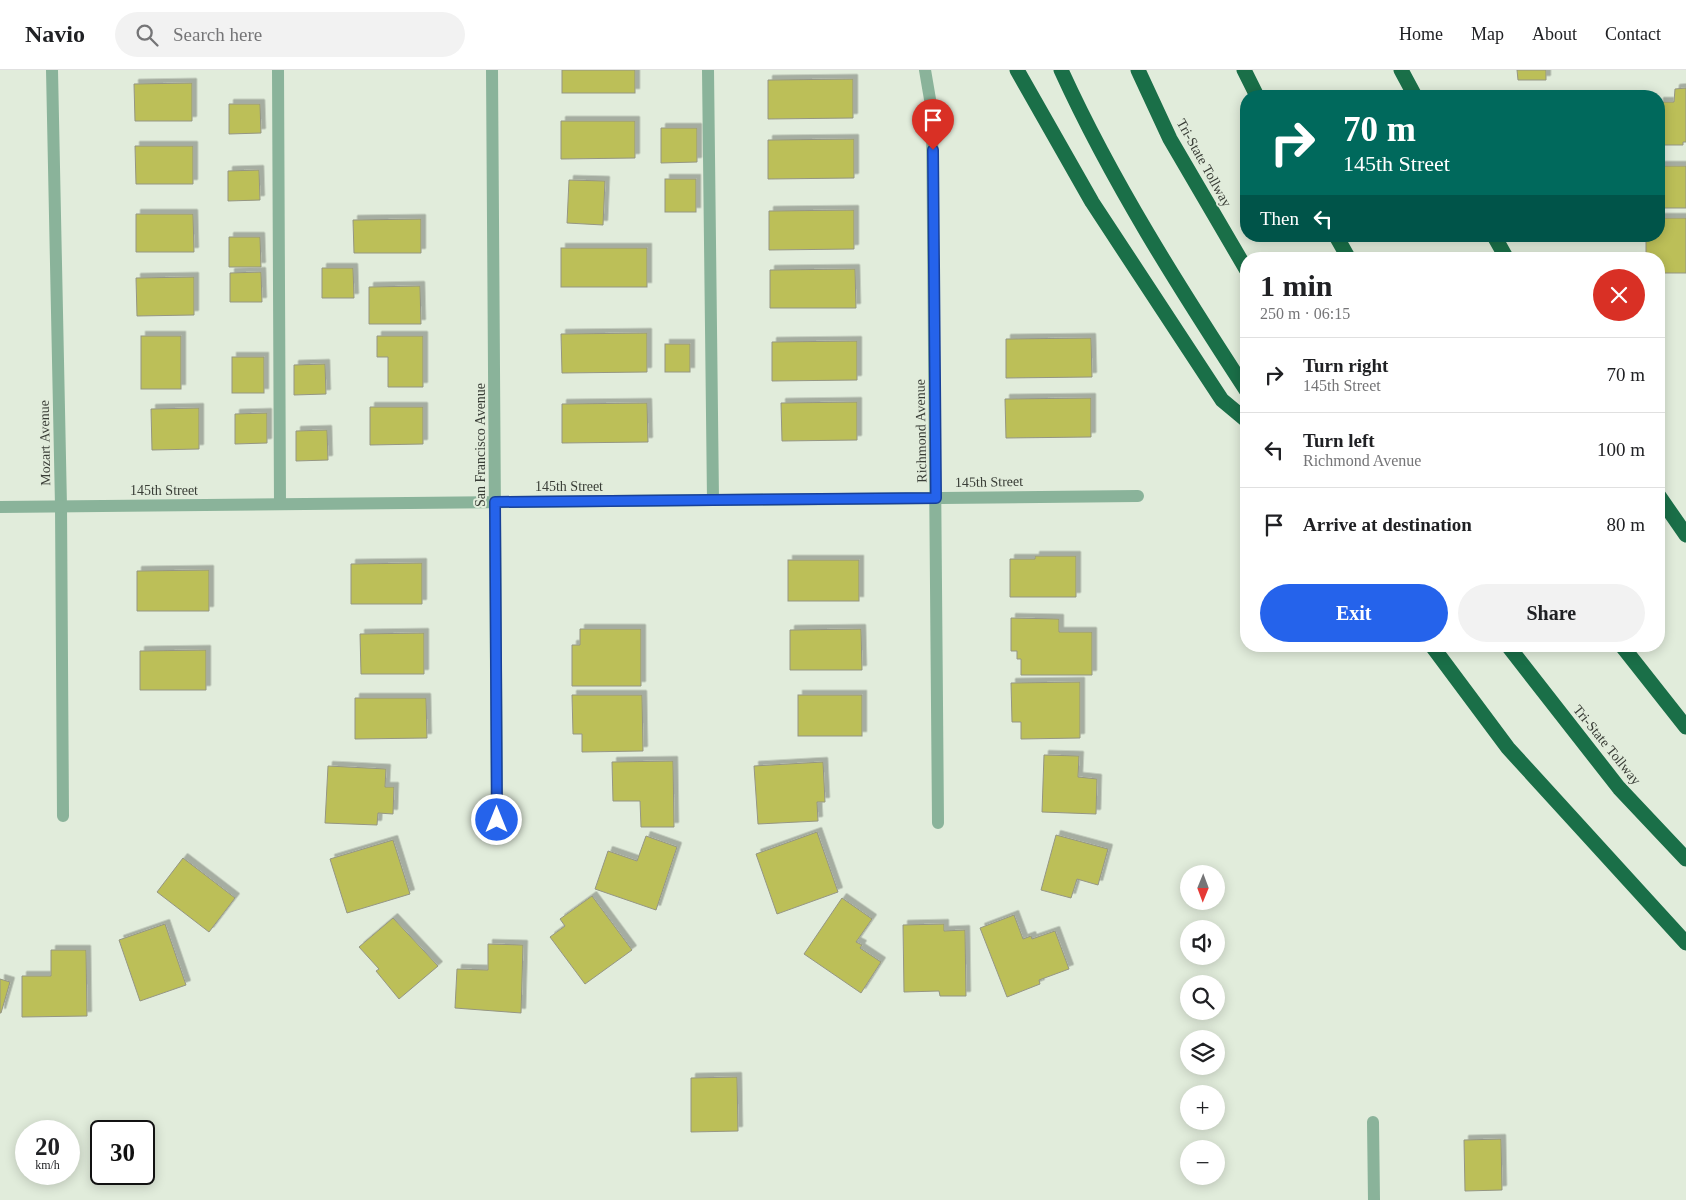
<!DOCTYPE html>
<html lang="en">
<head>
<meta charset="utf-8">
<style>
	:root { --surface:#fff; --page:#f2f2f2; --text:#202124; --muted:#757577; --line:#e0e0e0; --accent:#2563eb }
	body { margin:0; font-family:Georgia,serif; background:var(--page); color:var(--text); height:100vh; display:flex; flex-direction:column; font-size:19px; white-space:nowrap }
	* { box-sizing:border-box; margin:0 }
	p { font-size:16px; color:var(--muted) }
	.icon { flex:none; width:28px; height:28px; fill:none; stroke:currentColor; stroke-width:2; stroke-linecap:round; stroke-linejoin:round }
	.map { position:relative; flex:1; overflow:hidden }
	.details { position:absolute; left:1240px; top:182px; width:425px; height:400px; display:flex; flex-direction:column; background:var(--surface); border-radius:20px; box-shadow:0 2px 12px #0003 }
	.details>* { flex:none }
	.banner { position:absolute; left:1240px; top:20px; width:425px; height:152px; border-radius:20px; box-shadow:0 2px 12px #0003; background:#00695c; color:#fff; overflow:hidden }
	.needle { width:32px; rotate:181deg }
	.buttons { position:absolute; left:1180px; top:795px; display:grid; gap:10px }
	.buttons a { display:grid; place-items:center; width:45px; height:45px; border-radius:50%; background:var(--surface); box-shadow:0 2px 12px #0003; font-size:25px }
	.speed { position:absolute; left:15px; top:1050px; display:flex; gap:10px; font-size:25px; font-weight:700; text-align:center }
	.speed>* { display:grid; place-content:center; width:65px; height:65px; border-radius:50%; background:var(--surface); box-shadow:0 2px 12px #0003; line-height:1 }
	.speed small { font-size:12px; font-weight:400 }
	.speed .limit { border:2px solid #111; border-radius:8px; background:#fff; color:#111 }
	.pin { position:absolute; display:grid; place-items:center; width:42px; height:42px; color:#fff; margin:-51px -21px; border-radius:50% 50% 50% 0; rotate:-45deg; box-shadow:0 0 5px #0007 }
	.pin .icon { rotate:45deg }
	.me { position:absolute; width:55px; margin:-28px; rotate:0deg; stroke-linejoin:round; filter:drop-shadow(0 0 4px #0008) }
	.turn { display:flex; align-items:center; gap:18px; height:105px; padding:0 20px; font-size:22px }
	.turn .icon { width:65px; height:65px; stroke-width:2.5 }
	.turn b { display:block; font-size:35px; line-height:42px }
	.then { display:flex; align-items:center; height:48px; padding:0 20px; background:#0003; gap:10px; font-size:19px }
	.round { display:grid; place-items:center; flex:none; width:52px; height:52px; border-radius:26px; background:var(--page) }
	.headline { display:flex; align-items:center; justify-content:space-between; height:85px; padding:0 20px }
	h1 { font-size:30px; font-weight:600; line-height:38px }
	.action { display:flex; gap:10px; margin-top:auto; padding:10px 20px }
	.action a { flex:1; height:58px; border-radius:30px; background:var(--accent); color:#fff; font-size:20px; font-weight:600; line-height:58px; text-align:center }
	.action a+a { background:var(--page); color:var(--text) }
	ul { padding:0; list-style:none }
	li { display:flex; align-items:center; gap:15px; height:75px; padding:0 20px; border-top:1px solid var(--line) }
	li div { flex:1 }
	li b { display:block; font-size:19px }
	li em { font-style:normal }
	header { display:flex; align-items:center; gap:30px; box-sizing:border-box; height:70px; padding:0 25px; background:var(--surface); border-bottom:1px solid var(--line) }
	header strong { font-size:24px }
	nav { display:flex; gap:28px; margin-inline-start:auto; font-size:18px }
	.search { width:350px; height:45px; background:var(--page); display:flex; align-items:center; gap:12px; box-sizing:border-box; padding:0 18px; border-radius:28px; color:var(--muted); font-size:19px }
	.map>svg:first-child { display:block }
	.building { fill:#bcbf58; stroke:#959684; filter:url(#shadow) }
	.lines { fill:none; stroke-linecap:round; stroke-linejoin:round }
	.service { stroke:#8ab39a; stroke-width:12 }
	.minor { stroke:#8ab39a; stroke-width:12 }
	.motorway { stroke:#1a6f48; stroke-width:15 }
	.route-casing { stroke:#184099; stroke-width:12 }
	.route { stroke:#2563eb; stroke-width:9 }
	.labels { text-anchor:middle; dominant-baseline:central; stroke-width:4; stroke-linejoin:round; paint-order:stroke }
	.street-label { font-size:14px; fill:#393d36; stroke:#e1ecdb }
</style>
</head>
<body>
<header>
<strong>Navio</strong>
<div class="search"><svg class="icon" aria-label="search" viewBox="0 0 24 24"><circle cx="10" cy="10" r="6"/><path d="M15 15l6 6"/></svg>Search here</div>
<nav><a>Home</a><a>Map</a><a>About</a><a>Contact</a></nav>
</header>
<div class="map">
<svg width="1686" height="1130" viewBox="0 0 1686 1130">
	<defs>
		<filter id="shadow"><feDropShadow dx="4.5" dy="-4.5" stdDeviation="0" flood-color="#0004"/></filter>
	</defs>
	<rect width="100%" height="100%" fill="#e1ecdb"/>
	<g class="building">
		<rect x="562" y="0" width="73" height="23"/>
		<path d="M1517,0H1546V10H1518Z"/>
		<path d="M853,9V48L768,49V10Z"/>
		<path d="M192,13V51H135L134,14Z"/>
		<path d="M1686,18V72H1683V75H1659V32H1674L1675,19Z"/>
		<path d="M229,34H260L261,63L229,64Z"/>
		<path d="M561,51H635V88L561,89Z"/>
		<path d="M661,58H697V92L661,93Z"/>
		<path d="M854,69V108L768,109V70Z"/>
		<path d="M135,76H193V114H136Z"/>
		<rect x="1659" y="96" width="27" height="42"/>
		<path d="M259,100L260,130L228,131V101Z"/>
		<rect x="665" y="109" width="31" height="33"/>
		<path d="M569,110L605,111L603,155L567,153Z"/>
		<path d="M854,140V179L769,180V141Z"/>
		<path d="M136,144H193L194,182H136Z"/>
		<path d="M1659,148H1686V203H1659V189H1646V166H1659Z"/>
		<path d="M421,149V183H354L353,150Z"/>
		<path d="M229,167H260L261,197H229Z"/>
		<rect x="561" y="178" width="86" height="39"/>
		<path d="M322,198H353L354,228H322Z"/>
		<path d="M855,199L856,238H770V200Z"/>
		<path d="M261,202L262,232H230V203Z"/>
		<path d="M194,207V245L137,246L136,208Z"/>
		<path d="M420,216L421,254H369V217Z"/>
		<path d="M647,263V302L562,303L561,264Z"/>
		<rect x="141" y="266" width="40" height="53"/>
		<path d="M377,266H423V317H388V287H377Z"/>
		<path d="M1091,268L1092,307L1006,308V269Z"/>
		<path d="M857,271V310L772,311V272Z"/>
		<rect x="665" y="274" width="25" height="28"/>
		<rect x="232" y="287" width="32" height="36"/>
		<path d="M325,294L326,324L294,325V295Z"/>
		<path d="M1091,328V367L1006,368L1005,329Z"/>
		<path d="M857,332V370L782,371L781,333Z"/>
		<path d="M647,333L648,372L562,373V334Z"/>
		<path d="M370,337H423V374L370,375Z"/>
		<path d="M199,338V379L152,380L151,339Z"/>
		<path d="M267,343V373L235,374V344Z"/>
		<path d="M327,360L328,390L296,391V361Z"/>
		<path d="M1035,486H1076V527H1010V489H1035Z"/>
		<rect x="788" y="490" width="71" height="41"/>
		<path d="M422,493V534H351V494Z"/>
		<path d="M209,500V541H137V501Z"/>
		<path d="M1011,548L1059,549V562H1092V605H1021V589H1017V581H1011Z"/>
		<path d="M580,559H641V616H572V575H580Z"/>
		<path d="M861,559L862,600H790V560Z"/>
		<path d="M424,563V604H361L360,564Z"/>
		<path d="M206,580V620H140V581Z"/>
		<path d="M1080,612V668L1021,669V652H1012L1011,613Z"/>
		<path d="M572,625H642L643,681L582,682V664H573Z"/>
		<rect x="798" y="625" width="64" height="41"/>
		<path d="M355,628H426L427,668L355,669Z"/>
		<path d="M1044,685L1079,686L1078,707L1097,709L1096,744L1042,742Z"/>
		<path d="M673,691L674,757H641L640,731H613L612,692Z"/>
		<path d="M823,692L825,732H817L818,751L758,754L754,696Z"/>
		<path d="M328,696L386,699L385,717H394L393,744L378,743L377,755L325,753Z"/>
		<path d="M817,762L838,822L777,844L756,784Z"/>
		<path d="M1056,765L1108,779L1098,815L1077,809L1071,828L1041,820Z"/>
		<path d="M646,766L677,777L656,840L595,819L608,781L637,791Z"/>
		<path d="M393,770L410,824L347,843L330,789Z"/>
		<path d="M183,788L235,828L209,862L157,822Z"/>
		<path d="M592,826L632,880L585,914L550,867L565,856L560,849Z"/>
		<path d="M842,828L872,849L856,872L862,875L860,878L881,892L861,923L804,884Z"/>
		<path d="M1014,845L1023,869L1031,866L1032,869L1055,861L1069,899L1039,910L1040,914L1007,927L980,858Z"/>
		<path d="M393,848L438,896L399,929L376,901L379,899L359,877Z"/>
		<path d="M165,854L186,915L140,931L119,870Z"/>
		<path d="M944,854V861L965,860L966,926H940L939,921L904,922L903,855Z"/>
		<path d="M488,874L523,875L521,943L455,938L457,899L488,900Z"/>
		<path d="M51,880H86L87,946L22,947V906H51Z"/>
		<path d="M0,909L10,912L1,943H0Z"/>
		<path d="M737,1007L738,1061L691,1062V1008Z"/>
		<path d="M1501,1069L1502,1120L1465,1121L1464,1070Z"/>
	</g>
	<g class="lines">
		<g class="service">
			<path d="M278,0L280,434"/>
			<path d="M708,0L713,430"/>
		</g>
		<g class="minor">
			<path d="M52,0L61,436L63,746"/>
			<path d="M492,0L497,750"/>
			<path d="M925,0L932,41L938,753"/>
			<path d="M0,437L1138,426"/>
			<path d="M1373,1052L1374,1130"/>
		</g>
		<g class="motorway">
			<path d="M1017,0L1092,132L1222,330L1246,350"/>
			<path d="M1061,0C1112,112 1179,217 1246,320"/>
			<path d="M1138,0L1170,69L1246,199"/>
			<path d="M1244,0L1257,26"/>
			<path d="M1401,0L1415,26"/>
			<path d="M1336,166L1349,189"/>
			<path d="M1494,166L1507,189"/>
			<path d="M1659,426L1686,465"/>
			<path d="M1432,576L1508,678L1686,873"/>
			<path d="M1508,576L1619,718L1686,789"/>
			<path d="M1622,576L1686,657"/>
		</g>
	</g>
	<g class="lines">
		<g class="route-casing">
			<path id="route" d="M497,750L495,432L936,428L933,80"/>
		</g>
		<use href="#route" class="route"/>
	</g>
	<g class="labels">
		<g class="street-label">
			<text transform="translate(1204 93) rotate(61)">Tri-State Tollway</text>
			<text transform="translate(921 361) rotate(-91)">Richmond Avenue</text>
			<text transform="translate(45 373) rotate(-91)">Mozart Avenue</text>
			<text transform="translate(480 375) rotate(-90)">San Francisco Avenue</text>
			<text transform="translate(989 412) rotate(-1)">145th Street</text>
			<text x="569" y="416">145th Street</text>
			<text x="164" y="420">145th Street</text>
			<text transform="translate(1607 675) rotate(51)">Tri-State Tollway</text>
		</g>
	</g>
</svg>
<div class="buttons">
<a><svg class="needle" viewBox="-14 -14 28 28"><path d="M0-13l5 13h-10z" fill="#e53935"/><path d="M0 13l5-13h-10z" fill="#757577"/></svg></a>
<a><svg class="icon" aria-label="sound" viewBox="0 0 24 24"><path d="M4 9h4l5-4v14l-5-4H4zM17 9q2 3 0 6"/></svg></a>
<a><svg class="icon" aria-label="search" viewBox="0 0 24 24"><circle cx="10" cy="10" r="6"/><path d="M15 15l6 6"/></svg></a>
<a><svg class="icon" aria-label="layers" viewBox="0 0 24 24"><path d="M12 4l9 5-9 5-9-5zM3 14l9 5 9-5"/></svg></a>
<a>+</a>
<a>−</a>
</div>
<div class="speed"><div>20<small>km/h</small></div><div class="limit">30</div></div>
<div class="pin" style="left:933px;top:80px;background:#d93025"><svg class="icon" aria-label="arrive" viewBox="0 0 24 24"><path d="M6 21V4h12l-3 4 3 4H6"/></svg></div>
<svg class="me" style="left:497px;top:750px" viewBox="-20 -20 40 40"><circle r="17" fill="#2563eb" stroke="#fff" stroke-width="3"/><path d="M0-11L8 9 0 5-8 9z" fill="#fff"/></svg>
<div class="banner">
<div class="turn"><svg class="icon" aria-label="right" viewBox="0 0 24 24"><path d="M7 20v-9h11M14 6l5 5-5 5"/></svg><div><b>70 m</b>145th Street</div></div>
<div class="then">Then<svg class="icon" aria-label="left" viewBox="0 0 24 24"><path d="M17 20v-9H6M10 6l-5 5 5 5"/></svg></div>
</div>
<section class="details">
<div class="headline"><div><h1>1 min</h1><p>250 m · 06:15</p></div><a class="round" style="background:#d93025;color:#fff"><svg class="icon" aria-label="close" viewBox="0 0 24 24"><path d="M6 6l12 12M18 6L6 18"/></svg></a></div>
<ul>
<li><svg class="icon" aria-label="right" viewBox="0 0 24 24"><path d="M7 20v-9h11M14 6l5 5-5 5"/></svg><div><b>Turn right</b><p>145th Street</p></div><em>70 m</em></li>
<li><svg class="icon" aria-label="left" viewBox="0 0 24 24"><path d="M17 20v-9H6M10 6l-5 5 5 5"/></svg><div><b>Turn left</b><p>Richmond Avenue</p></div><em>100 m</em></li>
<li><svg class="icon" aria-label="arrive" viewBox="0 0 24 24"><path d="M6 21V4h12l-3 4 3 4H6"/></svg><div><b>Arrive at destination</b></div><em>80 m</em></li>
</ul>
<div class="action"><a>Exit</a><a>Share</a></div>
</section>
</div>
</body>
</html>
